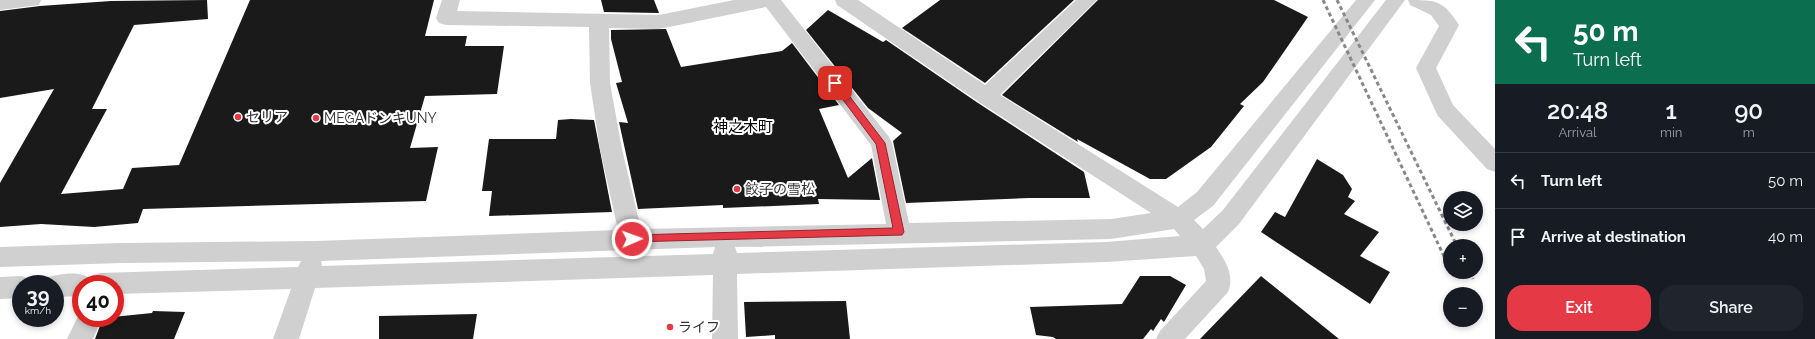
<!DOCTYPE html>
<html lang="en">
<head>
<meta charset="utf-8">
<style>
	:root { --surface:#171b24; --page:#20242c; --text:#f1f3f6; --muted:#9ea1a6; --line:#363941; --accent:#e63946 }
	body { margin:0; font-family:Raleway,"Noto Sans JP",sans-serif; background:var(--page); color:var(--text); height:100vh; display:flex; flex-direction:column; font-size:15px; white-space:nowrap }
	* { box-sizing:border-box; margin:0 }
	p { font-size:13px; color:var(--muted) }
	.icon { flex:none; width:22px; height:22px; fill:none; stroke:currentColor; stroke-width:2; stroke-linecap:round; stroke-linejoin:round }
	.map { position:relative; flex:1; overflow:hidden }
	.details { display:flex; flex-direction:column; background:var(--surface); width:320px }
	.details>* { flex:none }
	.hud { background:#0b6e4f; color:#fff; overflow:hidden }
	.buttons { position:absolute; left:1443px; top:191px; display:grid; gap:8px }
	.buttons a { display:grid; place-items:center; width:40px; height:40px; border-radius:50%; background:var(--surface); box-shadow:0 2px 6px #0003; font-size:20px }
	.speed { position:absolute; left:12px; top:275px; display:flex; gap:8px; font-size:20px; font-weight:700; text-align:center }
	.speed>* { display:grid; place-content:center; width:52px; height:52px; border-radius:50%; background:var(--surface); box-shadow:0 2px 6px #0003; line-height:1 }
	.speed small { font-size:10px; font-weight:400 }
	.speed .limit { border:6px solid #d22; background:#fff; color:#111 }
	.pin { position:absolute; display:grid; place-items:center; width:34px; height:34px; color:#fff; margin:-17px; border-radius:8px; box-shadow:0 2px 6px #0006 }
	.me { position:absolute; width:44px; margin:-22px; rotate:88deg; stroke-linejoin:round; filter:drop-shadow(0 0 3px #0008) }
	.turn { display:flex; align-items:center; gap:14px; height:84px; padding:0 12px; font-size:18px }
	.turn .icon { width:52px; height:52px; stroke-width:2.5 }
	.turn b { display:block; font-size:28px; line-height:34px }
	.eta { display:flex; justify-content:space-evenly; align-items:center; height:68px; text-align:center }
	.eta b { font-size:24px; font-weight:600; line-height:28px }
	.action { display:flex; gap:8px; margin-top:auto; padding:8px 12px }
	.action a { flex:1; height:46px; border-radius:16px; background:var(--accent); color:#fff; font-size:16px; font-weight:600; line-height:46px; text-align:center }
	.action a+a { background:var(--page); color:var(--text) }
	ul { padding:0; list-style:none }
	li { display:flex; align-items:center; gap:12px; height:56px; padding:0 12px; border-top:1px solid var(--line) }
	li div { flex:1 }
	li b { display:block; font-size:15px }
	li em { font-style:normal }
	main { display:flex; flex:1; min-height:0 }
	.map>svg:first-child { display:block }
	.building { fill:#1a1a1a }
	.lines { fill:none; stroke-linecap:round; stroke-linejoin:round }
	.minor { fill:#d0d0d0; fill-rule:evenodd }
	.rail { stroke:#888; stroke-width:3; stroke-dasharray:4 3; stroke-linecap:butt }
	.route { fill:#e63946; stroke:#96252e }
	.poi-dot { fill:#e63946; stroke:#fff; stroke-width:1.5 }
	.labels { text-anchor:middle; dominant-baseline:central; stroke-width:4; stroke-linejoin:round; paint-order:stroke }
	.poi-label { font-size:14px; fill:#333; stroke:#fff; text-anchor:start }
	.neighbourhood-label { font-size:15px; fill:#000; stroke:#fff }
</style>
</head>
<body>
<main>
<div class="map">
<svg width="1495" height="339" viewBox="0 0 1495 339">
	<rect width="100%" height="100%" fill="#fff"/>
	<g class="building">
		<path d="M207,0L208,19L134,25L92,109H107L61,194L123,189L132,168L179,165L250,0H434L425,36H467L465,46H504L497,94L425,96L410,148L438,147L426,201L143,209L138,223L94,227L41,224L0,227V183L54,89L0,98V11L40,6L111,1Z"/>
		<path d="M601,0H654L659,13L604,12Z"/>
		<path d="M940,0H1074L985,83L902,28Z"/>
		<path d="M1098,0H1274L1308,17L1263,82L1240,104L1244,106L1211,147L1166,179H1150L1077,139L1078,142L1002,95Z"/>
		<path d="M828,10L883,42L886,40L978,103L1084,172L1090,198H1029L906,203L893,141L902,133L868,108L806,30Z"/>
		<path d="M666,29L681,67L782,51L792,43L839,105L819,109L848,178L872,158L880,200L818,199L819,204L723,208V205L638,209L619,122L628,123L616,83L622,82L611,39V30Z"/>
		<path d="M571,119L594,120L612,212L489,216L492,191H482L489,139H556L558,120Z"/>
		<path d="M1317,159L1343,175L1352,189L1348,197L1355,201L1344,214L1379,232L1360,256L1390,272L1370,304L1261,232L1275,212L1285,217Z"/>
		<path d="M1140,276H1170L1186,285L1164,322L1161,319L1153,331L1151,329L1143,339H1056L1053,337L1036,335L1030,307L1122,304Z"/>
		<path d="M1261,276L1339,339H1200Z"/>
		<path d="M846,301L850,339H775V335L746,337L744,302Z"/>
		<path d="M153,311L185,312L174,339H95L103,318L152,313Z"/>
		<path d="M477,314L473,339H379V316Z"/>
	</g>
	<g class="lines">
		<g class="minor">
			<path d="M0,0H41L39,5L0,10Z"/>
			<path d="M442,0H460L457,11L659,15L734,0H781L889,137L892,143L909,223L1111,219L1151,213L979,102L837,5L835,0H858L985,85L1076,0H1097L1000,95L1178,207L1197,192L1356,0H1375L1213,206L1194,220L1203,229L1223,210L1386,0H1405L1239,224L1216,247C1225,260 1235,276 1228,292L1185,339H1156L1160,331L1206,281L1204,269L1196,256L1106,262L737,274L738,339H712L713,275L315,288L299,339H273L291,289L115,294V284H81V296L55,297V284H44L46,278C58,274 81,270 90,279L91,276L100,273L298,267L301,261L121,263L0,267V247L121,243L316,241L618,230L600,149L590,83L589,27L446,25L439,23L436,18ZM766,7L871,145L886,224L641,229L622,149L610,83L609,28L659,29ZM1174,229L1180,236L1106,242L737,253L735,247L1111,239ZM715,247L713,254L322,266L321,261Z"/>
			<path d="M1408,0C1436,0 1443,0 1459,25L1436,68L1453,105L1495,149V172L1487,169L1438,116L1435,110L1416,68L1439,26L1431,15L1410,5Z"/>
			<path d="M21,276L30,279L32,284H21V298L0,299V277Z"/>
			<path d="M81,310V318H102L93,339H67Z"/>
		</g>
		<g class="rail">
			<path d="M1323,0L1450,269"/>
			<path d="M1337,0L1457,246"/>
			<path d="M1452,272L1455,278"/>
			<path d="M1470,272L1473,279"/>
		</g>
	</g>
	<path class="route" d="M835,80L838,81L885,143L904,232L902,235L629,242L627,239L629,236L632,235L893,228L876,144L832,85V81Z"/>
	<g class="poi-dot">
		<circle cx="238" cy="117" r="4"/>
		<circle cx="316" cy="118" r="4"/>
		<circle cx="737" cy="189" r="4"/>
		<circle cx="670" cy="327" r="4"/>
	</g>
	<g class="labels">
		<g class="poi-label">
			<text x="246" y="117">セリア</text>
			<text x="324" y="118">MEGAドンキUNY</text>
			<text x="745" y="189">餃子の雪松</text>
			<text x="678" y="327">ライフ</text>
		</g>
		<g class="neighbourhood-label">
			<text x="743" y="127">神之木町</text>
		</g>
	</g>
</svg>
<div class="buttons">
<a><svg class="icon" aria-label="layers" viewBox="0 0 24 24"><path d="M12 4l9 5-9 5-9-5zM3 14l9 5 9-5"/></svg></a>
<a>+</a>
<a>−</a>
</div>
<div class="speed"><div>39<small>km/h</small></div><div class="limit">40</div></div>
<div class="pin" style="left:835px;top:83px;background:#d93025"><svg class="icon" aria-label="arrive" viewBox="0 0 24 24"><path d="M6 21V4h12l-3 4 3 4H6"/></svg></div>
<svg class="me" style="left:632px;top:239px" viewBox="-20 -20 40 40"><circle r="17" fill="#e63946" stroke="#fff" stroke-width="3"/><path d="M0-11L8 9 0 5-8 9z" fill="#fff"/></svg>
</div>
<section class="details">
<div class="hud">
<div class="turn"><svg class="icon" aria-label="left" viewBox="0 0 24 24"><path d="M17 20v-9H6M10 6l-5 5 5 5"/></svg><div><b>50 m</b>Turn left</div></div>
</div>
<div class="eta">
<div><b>20:48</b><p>Arrival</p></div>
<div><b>1</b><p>min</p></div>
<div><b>90</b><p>m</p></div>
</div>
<ul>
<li><svg class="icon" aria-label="left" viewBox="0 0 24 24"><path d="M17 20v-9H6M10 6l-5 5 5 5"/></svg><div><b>Turn left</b></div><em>50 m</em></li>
<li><svg class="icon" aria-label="arrive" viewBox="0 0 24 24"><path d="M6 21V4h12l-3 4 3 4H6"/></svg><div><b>Arrive at destination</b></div><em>40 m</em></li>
</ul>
<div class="action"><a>Exit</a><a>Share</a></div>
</section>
</main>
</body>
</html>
